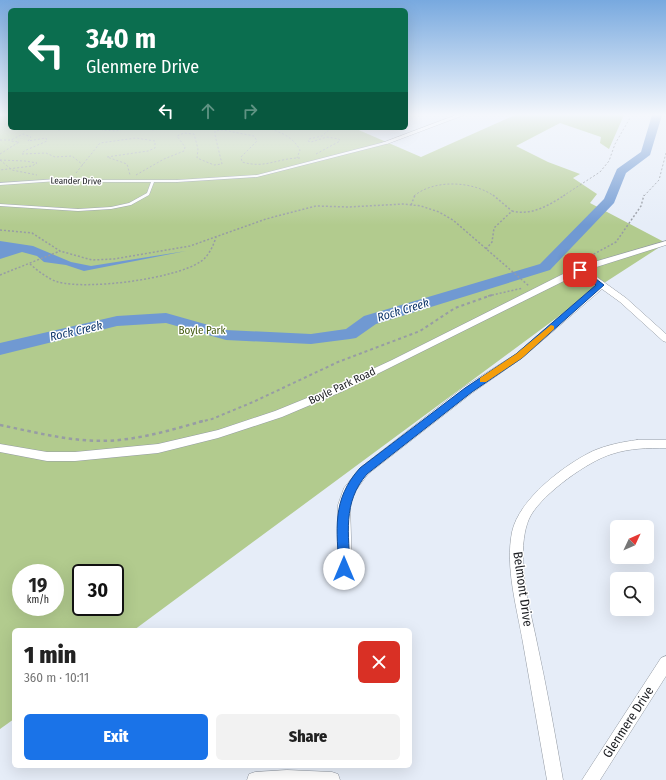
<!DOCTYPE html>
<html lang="en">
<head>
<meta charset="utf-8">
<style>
	:root { --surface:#fff; --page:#f2f2f2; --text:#222; --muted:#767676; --accent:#1a73e8 }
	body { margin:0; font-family:"Fira Sans Condensed",sans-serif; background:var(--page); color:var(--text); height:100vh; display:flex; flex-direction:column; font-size:15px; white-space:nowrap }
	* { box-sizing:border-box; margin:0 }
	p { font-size:13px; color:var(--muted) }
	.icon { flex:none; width:22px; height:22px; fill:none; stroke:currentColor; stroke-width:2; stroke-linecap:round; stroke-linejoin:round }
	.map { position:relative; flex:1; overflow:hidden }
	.sheet { position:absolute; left:12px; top:628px; width:400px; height:140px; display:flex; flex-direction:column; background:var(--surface); border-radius:6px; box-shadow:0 4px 16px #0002 }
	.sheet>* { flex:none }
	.banner { position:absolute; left:8px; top:8px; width:400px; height:122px; border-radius:6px; box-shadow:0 4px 16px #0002; background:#0b6e4f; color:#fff; overflow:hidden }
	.needle { width:26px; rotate:46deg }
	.tools { position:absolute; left:610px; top:520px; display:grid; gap:8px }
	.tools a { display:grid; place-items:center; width:44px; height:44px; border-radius:6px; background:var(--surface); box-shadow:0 4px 16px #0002; font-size:20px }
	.speed { position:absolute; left:12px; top:564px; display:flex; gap:8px; font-size:20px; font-weight:700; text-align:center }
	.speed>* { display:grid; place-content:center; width:52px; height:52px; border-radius:50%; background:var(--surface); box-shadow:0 4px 16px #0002; line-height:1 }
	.speed small { font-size:10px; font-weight:400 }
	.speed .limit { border:2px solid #111; border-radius:6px; background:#fff; color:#111 }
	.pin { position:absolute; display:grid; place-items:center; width:34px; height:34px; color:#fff; margin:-17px; border-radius:8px; box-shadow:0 2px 6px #0006 }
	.me { position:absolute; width:44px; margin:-22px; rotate:0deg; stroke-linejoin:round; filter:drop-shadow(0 0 3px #0008) }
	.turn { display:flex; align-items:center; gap:14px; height:84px; padding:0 12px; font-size:18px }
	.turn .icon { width:52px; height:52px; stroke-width:2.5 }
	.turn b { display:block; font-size:28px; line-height:34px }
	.lanes { display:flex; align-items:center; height:38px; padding:0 12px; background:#0003; justify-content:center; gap:20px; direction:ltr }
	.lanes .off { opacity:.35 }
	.round { display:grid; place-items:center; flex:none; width:42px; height:42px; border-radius:6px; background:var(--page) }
	.head { display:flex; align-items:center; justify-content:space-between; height:68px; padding:0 12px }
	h1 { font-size:24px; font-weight:800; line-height:30px }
	.button { display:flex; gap:8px; margin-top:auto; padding:8px 12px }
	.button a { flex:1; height:46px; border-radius:6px; background:var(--accent); color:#fff; font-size:16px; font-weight:800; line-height:46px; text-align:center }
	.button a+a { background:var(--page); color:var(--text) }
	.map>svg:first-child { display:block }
	.green { fill:#b2cb8e; fill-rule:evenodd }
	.water { fill:#7099d2 }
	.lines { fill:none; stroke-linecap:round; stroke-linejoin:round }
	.river { fill:#7099d2; fill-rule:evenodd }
	.service-casing { stroke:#949ba4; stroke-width:1 }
	.pedestrian-casing { stroke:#949ba4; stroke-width:1 }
	.minor-casing { stroke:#949ba4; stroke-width:1 }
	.path-far3 { stroke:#979ca4; stroke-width:1; stroke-dasharray:2 2; stroke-linecap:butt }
	.path-far2 { stroke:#979ca4; stroke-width:1.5; stroke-dasharray:2 2; stroke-linecap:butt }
	.path-far1 { stroke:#979ca4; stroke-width:2; stroke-dasharray:3 3; stroke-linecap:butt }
	.path { stroke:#979ca4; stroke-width:2.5; stroke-dasharray:3.5 3.5; stroke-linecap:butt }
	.service { fill:#fff; fill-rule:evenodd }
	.pedestrian { fill:#fff; fill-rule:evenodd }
	.minor { fill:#fff; fill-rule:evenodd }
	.route { fill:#1a73e8; stroke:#114b97 }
	.slow { fill:#f59e0b }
	.labels { text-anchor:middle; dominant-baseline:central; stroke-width:3; stroke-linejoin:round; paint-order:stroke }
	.far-street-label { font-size:9px; fill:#1b1d21; stroke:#fff }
	.park-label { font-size:11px; fill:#445b12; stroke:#fff }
	.street-label { font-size:11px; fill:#1b1d21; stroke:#fff }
	.water-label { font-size:12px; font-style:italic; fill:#0f376b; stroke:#fff }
	.near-street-label { font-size:13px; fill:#1b1d21; stroke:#fff }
</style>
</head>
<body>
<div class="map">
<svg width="666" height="780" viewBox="0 0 666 780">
	<rect width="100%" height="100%" fill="#e6edf8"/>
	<path class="green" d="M0,115H10V128H354L421,157L515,115H624L609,149L600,143L601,137L560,123L516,146L548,162L580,174L573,178L597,194L590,203L666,243L601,285L134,630H14V719L0,729ZM21,573H55V607H21ZM81,573H115V607H81Z"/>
	<path class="water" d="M0,241L33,246L71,262L91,266L186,251L84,271L66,265L44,262L37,256L22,252L0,259Z"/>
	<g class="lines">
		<path class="river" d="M652,115H662L650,155L626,173L614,203L550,270L376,324L356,338L350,339L311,344L226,340L166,323L117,326L0,355V343L117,316L166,313L226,330L311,334L346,329L364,316L540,264L604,199L617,169L641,152Z"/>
		<g class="service-casing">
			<path id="service" d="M72,178L101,180H177L179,181L177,182H154L149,195L131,205L111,209L78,211L0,206V204L78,209L111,207L129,203L147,193L151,182H101L72,180L0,185V183Z"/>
		</g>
		<g class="pedestrian-casing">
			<path id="pedestrian" d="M385,142H386V144L257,177L177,182L175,181L177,180L257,175Z"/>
		</g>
		<g class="minor-casing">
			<g id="minor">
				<path d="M456,115H464L387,144L382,143Z"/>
				<path d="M666,241V245L587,270L626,298L666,334V342L663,341L620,302L602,289L522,358L472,393L368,474L353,494L350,505L352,569L350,573L345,575L340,573L338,569V505L344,488L360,468L464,387L516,354L596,285L580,273L341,392L282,417L218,438L158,453L75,461H47L0,452V444L47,452H75L158,444L218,430L275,411L334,387L392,360L561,275L587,264Z"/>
				<path d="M637,440H666V448C648,448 630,448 612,454C588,461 544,493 531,515C528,520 526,527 525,532C518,568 530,608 537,643C547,689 555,734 563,780H547C539,734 531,689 523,643C517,608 505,568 512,532C519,499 564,465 593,451C607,445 622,442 637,440Z"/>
				<path d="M666,656V676L600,780H582L661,658Z"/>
				<path d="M287,770L332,772L338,774L340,780H247L249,774L255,772Z"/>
			</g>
		</g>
		<g class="path-far3">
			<path d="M0,117H10"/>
			<path d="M0,124H10"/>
			<path d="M46,128L59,130L70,128"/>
			<path d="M107,128L102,130L116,131L127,128"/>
			<path d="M140,128L153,130L175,128"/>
			<path d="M267,128C281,132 293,137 300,150L297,158"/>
			<path d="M0,140H11L23,134L31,137L28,141L46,138L47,141L24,151L22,154L46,153L55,157L72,156L83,165"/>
			<path d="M0,154L19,142L10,141"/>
			<path d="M316,154L340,141L339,139L327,137L311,142L308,141L309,139L322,136L331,128"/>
			<path d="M0,160L12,170L37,175"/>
			<path d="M0,160L25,161L37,163L32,166L0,170"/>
			<path d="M76,173L100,143L136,138L155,141V148L148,151L107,157L127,164L130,175"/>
			<path d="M136,175L164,159L184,151L185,147L177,136L184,133L194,134L198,149L197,158L214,165L222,164L215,135V131L223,130L254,136L257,141L241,157L242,162C266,169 277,158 300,158"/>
			<path d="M414,196C434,179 473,181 494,196"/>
			<path d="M563,196L600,172L609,161L615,144L630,118"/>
			<path d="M644,196L659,180L666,153"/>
		</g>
		<g class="path-far2">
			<path d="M493,195L512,211"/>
			<path d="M411,205L415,195"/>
			<path d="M0,230L32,233L60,251L92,260L114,259L190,246L266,219L316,206L348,207L404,204L421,206L439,212L453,220L529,286"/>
			<path d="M486,249L492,242L494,228L512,211C532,216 549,205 565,195"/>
			<path d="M583,260L616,242L641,206L644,195"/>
			<path d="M30,264C38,271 48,279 58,282C88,290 174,279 200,262C208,257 213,247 216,237"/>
			<path d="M0,275L60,251"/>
			<path d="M488,296L523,288"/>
		</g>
		<path class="path-far1" d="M199,422L212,419L253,402L338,362L420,331L455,308L492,295"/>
		<path class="path" d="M0,425C39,433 79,444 119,440C148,437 175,429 203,421"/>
		<use href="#service" class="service"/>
		<use href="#pedestrian" class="pedestrian"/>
		<use href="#minor" class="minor"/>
	</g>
	<linearGradient id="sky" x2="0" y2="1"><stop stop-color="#78a9df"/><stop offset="0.51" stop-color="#f4f7fc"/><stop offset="1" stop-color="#f4f7fc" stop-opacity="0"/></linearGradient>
	<rect width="666" height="225" fill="url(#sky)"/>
	<path class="route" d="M578,269H583L604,285L522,358L472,392L367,474C342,503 349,534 350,569L349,573L344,575L340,573L339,569C337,530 331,500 360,468L465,388L516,354L596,285L578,272Z"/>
	<path class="slow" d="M551,325L554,326V329L522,358L486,382H480V378L516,354Z"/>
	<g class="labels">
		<g class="far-street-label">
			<text transform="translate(76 181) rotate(1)">Leander Drive</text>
		</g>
		<g class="park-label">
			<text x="202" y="330">Boyle Park</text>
		</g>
		<g class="street-label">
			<text transform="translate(342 386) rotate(-25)">Boyle Park Road</text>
		</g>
		<g class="water-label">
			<text transform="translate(403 310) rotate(-17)">Rock Creek</text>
			<text transform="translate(76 331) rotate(-13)">Rock Creek</text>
		</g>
		<g class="near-street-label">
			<text transform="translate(523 589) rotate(82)">Belmont Drive</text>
			<text transform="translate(628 722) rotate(-57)">Glenmere Drive</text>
		</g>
	</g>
</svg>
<div class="tools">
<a><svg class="needle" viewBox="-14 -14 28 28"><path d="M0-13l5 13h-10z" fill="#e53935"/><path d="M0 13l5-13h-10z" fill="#767676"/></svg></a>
<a><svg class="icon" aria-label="search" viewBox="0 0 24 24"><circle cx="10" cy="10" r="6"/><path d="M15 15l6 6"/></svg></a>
</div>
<div class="speed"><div>19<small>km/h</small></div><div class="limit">30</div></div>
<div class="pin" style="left:580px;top:270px;background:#d93025"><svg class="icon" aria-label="arrive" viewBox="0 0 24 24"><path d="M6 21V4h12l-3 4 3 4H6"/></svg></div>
<svg class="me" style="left:344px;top:569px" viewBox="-20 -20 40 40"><circle r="19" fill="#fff"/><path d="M0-13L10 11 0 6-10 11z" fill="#1a73e8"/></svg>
<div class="banner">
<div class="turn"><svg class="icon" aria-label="left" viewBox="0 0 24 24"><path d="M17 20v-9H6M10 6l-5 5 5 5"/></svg><div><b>340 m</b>Glenmere Drive</div></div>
<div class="lanes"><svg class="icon" aria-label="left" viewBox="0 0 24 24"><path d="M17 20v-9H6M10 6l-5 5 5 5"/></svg><svg class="icon off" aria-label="ahead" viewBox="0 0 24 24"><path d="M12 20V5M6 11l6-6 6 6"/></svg><svg class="icon off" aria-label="right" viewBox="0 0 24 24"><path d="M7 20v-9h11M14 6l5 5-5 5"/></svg></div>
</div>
<section class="sheet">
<div class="head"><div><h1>1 min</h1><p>360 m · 10:11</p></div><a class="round" style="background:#d93025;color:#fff"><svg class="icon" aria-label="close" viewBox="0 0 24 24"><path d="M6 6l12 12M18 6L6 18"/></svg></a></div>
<div class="button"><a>Exit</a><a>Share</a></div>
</section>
</div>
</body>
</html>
